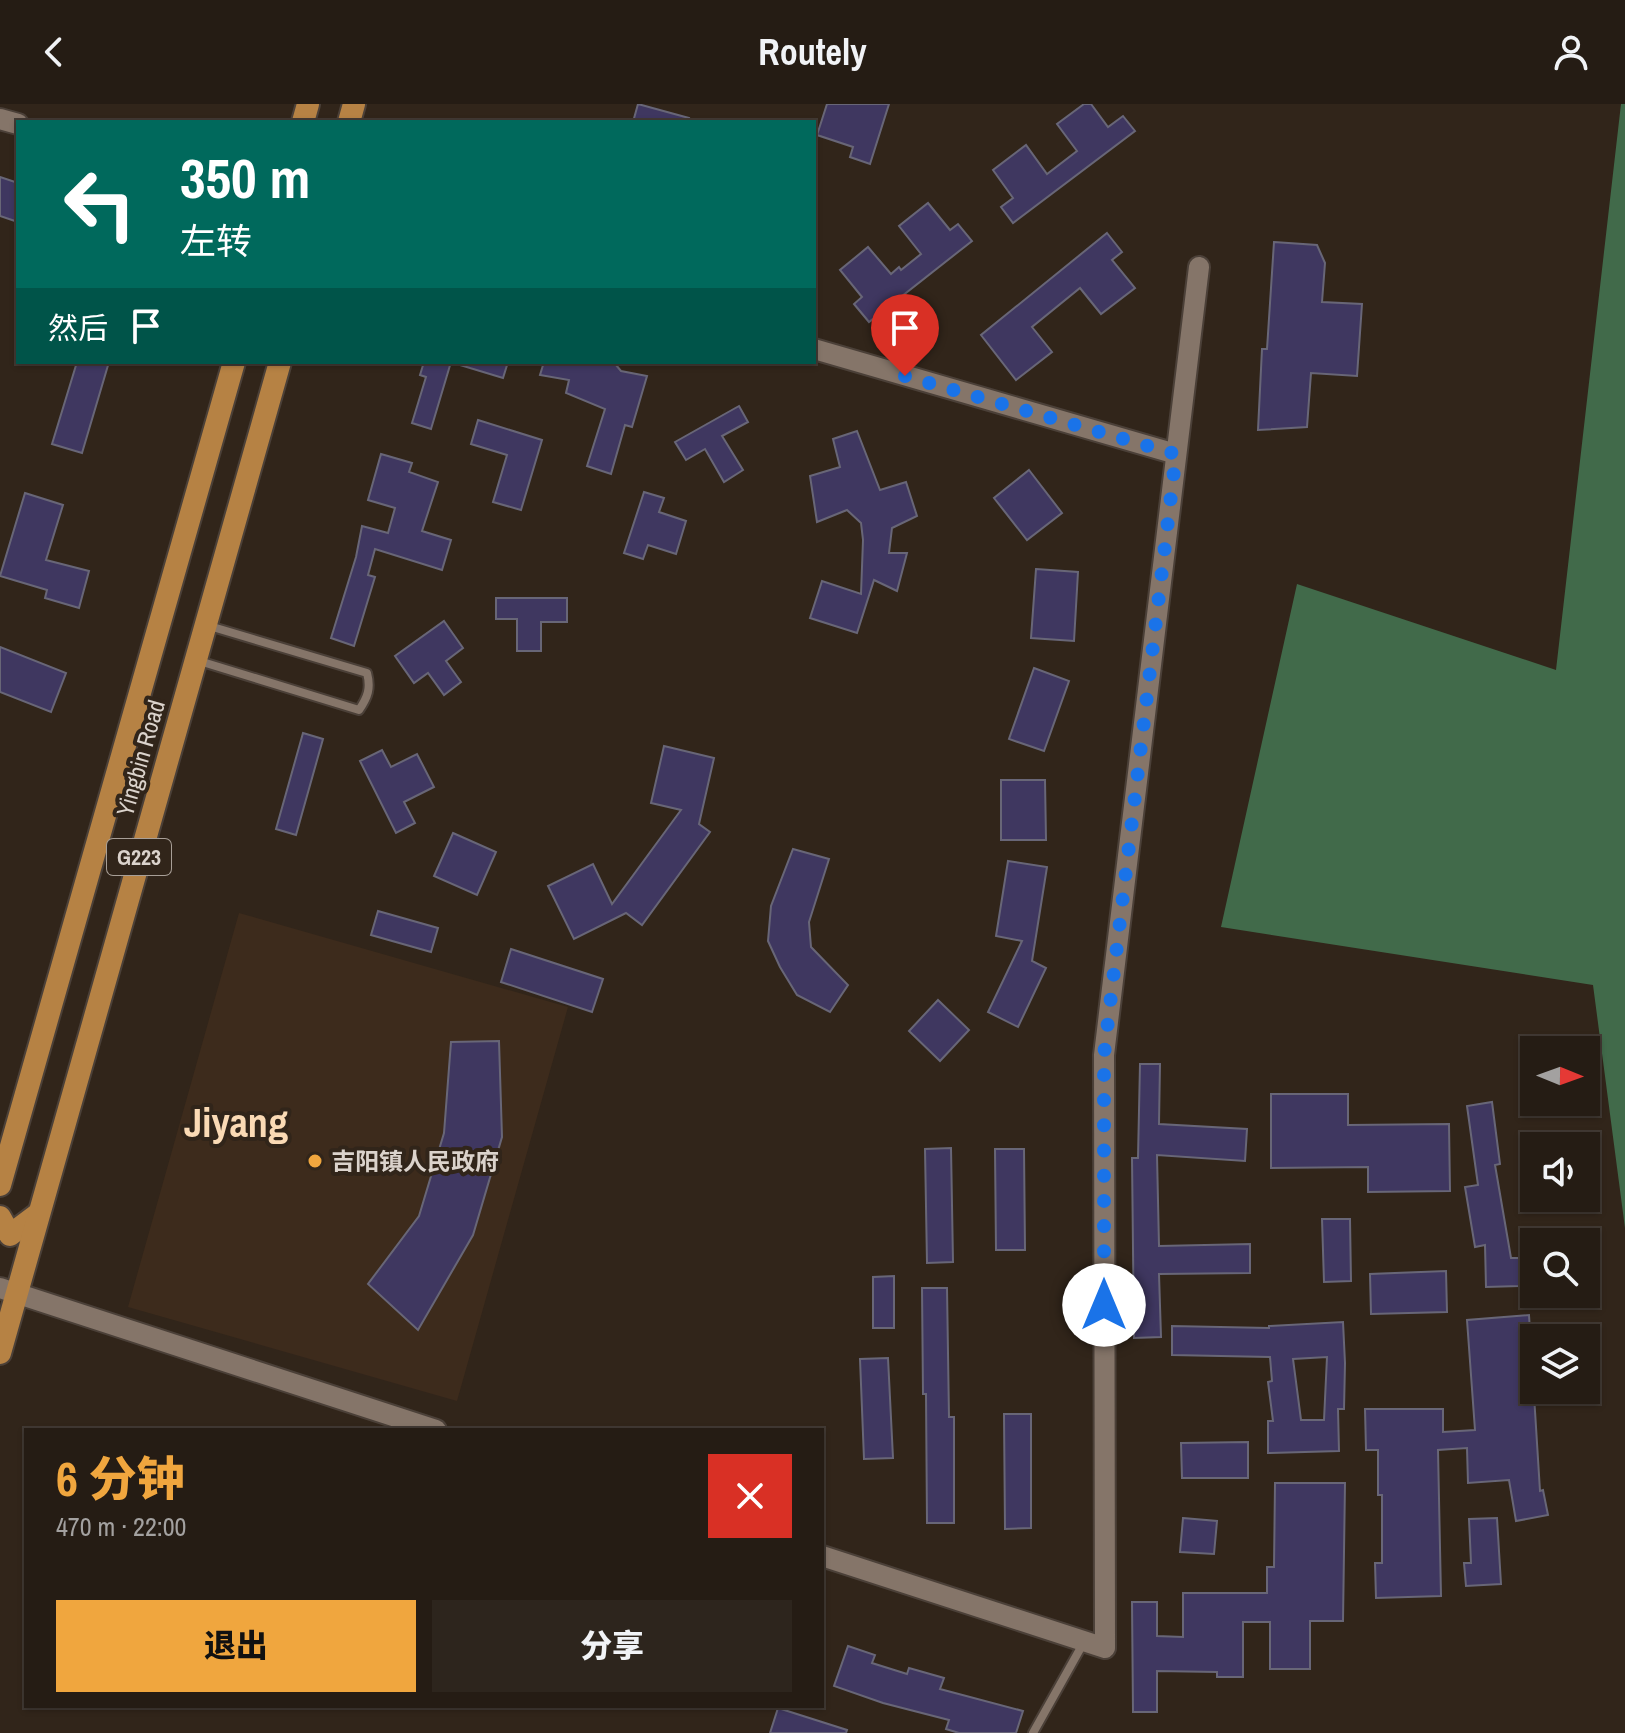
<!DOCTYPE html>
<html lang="zh">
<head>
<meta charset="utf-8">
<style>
	:root { --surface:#251c14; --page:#2d251d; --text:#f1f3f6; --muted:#a3a1a0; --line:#423a34; --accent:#f0a63e }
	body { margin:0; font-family:"Archivo Narrow","Noto Sans SC",sans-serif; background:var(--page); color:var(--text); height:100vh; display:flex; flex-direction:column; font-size:30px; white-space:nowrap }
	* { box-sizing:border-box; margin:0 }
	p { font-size:26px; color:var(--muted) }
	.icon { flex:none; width:44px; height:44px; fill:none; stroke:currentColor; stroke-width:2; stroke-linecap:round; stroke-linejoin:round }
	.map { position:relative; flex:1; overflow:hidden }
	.panel { position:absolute; left:24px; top:1324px; width:800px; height:280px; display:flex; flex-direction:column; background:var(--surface); border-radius:0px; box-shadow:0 2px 6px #0004,0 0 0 2px var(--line) }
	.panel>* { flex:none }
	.banner { position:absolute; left:16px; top:16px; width:800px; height:244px; border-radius:0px; box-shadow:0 2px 6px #0004,0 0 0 2px var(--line); background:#00695c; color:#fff; overflow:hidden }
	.needle { width:52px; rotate:91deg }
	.controls { position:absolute; left:1520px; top:932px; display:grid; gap:16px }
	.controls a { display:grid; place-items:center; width:80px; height:80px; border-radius:0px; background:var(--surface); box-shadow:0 2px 6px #0004,0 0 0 2px var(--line); font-size:40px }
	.pin { position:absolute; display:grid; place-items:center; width:68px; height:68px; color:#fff; margin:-82px -34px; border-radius:50% 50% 50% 0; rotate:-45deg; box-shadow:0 0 8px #0007 }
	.pin .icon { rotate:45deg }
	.me { position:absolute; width:88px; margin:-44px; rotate:0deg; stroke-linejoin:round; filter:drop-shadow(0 0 6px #0008) }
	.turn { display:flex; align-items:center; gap:28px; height:168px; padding:0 32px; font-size:36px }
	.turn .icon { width:104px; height:104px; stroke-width:2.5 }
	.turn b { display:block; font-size:56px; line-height:68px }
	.then { display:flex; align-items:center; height:76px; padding:0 32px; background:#0003; gap:16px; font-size:30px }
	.round { display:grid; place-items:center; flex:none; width:84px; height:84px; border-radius:0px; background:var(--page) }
	.overview { display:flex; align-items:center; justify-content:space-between; height:136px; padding:0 32px }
	h1 { font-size:48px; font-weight:800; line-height:60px; color:var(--accent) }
	.button { display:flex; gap:16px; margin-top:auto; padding:16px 32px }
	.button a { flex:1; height:92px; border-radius:0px; background:var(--accent); color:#111; font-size:32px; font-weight:800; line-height:92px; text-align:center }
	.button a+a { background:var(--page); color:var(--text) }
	header { display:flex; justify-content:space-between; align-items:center; height:104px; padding:0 32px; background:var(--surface); font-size:36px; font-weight:800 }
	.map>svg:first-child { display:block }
	.built { fill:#3d2b1c }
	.forest { fill:#416a4a }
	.building { fill:#3f3760; stroke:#686677; stroke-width:2; fill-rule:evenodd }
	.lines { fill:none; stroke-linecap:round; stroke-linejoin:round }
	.service-casing { stroke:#4b4038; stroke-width:12 }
	.tertiary-casing { stroke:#4b4038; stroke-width:24 }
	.trunk-casing { stroke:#4b4038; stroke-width:26 }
	.service { stroke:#857569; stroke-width:8 }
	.tertiary { stroke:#857569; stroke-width:20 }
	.trunk { stroke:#b68244; stroke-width:22 }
	.route { stroke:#1a73e8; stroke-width:14; stroke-dasharray:0 25.2 }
	.poi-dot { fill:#f0a63e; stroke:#31251a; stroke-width:3 }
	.labels { text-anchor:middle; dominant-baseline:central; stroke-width:8; stroke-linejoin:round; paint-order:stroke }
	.shield { fill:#31251a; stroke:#a89f97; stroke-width:2 }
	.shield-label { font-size:22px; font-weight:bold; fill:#dbd3cc }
	.street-label { font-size:24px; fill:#dbd3cc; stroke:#31251a }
	.poi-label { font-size:24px; font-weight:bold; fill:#dbd3cc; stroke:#31251a; text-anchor:start }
	.town-label { font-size:40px; font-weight:bold; fill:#fadab5; stroke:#31251a }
</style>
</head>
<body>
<header><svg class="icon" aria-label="back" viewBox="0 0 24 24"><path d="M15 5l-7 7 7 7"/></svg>Routely<svg class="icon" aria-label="person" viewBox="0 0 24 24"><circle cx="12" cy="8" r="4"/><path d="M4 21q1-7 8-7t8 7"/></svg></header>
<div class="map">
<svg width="1625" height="1629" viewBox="0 0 1625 1629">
	<rect width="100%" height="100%" fill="#31251a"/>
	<path class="built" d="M239,809L568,903L457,1297L128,1203Z"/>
	<path class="forest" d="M1621,0H1625V1124L1593,881L1221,823L1297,480L1556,566Z"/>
	<g class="building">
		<path d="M638,0L689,14L688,18H633Z"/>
		<path d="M827,0H889L870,60L850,53L853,43L817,31Z"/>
		<path d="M1084,0H1091L1108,23L1123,12L1135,27L1013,119L1001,103L1013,94L993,66L1026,41L1047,70L1077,47L1057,20Z"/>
		<path d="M0,73L18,79V118L0,112Z"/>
		<path d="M928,99L950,126L958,120L972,137L869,218L854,200L862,193L840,166L868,143L891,170L899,163L901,166L921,150L899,122Z"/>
		<path d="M1107,129L1122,148L1112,156L1135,184L1101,210L1080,184L1032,223L1052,248L1016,276L981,231Z"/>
		<path d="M1274,138L1317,141L1325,159L1322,198L1362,200L1357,272L1311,269L1307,323L1258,326L1262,245H1267Z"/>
		<path d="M77,258H109L82,349L52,340Z"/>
		<path d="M424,258H451L431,325L412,319L426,273L420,271Z"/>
		<path d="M460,258H508L503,274L460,261Z"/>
		<path d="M544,258H605L616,261L621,267L647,272L632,323L625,321L611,370L587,362L605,305L566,289L569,276L540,271Z"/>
		<path d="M739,302L748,318L722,332L743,366L724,378L705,345L686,356L675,338Z"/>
		<path d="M478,316L542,336L521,406L493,398L507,351L471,340Z"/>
		<path d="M857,327L880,386L906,378L917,412L892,424L889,449H907L897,487L874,476L857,529L810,514L822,477L861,490L863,436L861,419L847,406L817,418L810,372L840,363L833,335Z"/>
		<path d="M381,350L412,359L409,368L438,378L422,427L451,436L442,466L375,445L368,471L375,473L354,542L331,534L356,453L362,422L388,429L395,404L368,396Z"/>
		<path d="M1029,366L1062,409L1027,436L994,394Z"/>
		<path d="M644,388L664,394L659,408L686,417L676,450L648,441L643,455L624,449Z"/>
		<path d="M25,389L63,401L46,456L89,467L79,504L45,494L47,486L0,472Z"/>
		<path d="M1036,465L1078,468L1074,537L1031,534Z"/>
		<path d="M496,494H567V518H541V547H517V515H496Z"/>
		<path d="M444,517L463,544L446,557L461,578L444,591L428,569L414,579L395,552Z"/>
		<path d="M0,543L66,569L51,608L0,588Z"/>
		<path d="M1034,564L1069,577L1044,647L1009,635Z"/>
		<path d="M303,629L323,635L296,731L276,725Z"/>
		<path d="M664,642L714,654L699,720L710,728L642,821L626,809L574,835L548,782L593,760L612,800L681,706L651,699Z"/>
		<path d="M382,646L391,663L417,650L434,683L404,698L415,719L396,729L360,657Z"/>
		<path d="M1001,676H1045L1046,736H1001Z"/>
		<path d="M453,729L496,748L477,791L434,772Z"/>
		<path d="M793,745L829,755L809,818L811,843L848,881L830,908L797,891L780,863L768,837L771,802Z"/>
		<path d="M1008,757L1047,763L1032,857L1046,864L1018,923L988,908L1022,837L996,832Z"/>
		<path d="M378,807L438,824L431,848L371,831Z"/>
		<path d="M511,845L603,875L592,908L501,878Z"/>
		<path d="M938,896L969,926L940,957L909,927Z"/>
		<path d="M499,937L502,1033L473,1131L418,1226L368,1180L419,1112L444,1029L451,938Z"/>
		<path d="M1140,960H1160L1159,1020L1247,1025L1245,1057L1157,1051L1159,1142L1250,1140V1169L1159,1170L1161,1233L1134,1234L1132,1054H1138Z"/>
		<path d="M1271,990H1348V1021L1449,1020L1450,1087L1368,1088V1063L1271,1064Z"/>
		<path d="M1492,998L1500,1060L1495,1061L1511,1154H1519V1182L1486,1183L1485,1141L1475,1143L1465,1083L1478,1081L1467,1002Z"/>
		<path d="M951,1044L953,1158L927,1159L925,1045Z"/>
		<path d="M995,1045H1024L1025,1146H996Z"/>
		<path d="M1322,1115H1350L1351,1177L1324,1178Z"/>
		<path d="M1446,1167L1447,1208L1371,1210L1370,1170Z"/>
		<path d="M894,1172V1224H873V1173Z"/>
		<path d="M922,1184H947L949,1313H954V1419H927L926,1290H923Z"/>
		<path d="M1529,1211L1540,1387L1543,1386L1548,1411L1516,1417L1509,1376L1468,1379L1467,1344L1438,1346L1441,1492L1376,1494L1375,1459H1382V1391H1378V1346H1366L1365,1305H1443V1328L1475,1326L1467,1216Z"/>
		<path d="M1343,1218L1345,1259L1344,1305H1338L1339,1347L1268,1349V1317H1273L1268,1278L1272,1277L1270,1253L1172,1251V1222L1269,1224V1222ZM1327,1253L1324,1316H1301L1293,1255Z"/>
		<path d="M888,1254L893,1354L864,1355L860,1255Z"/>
		<path d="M1004,1310H1031V1424L1005,1425Z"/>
		<path d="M1248,1338V1374H1182L1181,1339Z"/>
		<path d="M1275,1379H1345L1343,1517H1310V1565H1270V1518H1243V1573H1217V1568L1157,1567V1608H1133L1132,1498H1157V1532L1183,1533V1489H1267V1463H1274Z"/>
		<path d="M1183,1414L1217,1417L1214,1450L1180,1448Z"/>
		<path d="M1497,1414L1501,1480L1466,1482L1464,1459H1471L1469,1415Z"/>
		<path d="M848,1542L875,1551L872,1559L907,1570L909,1564L944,1574L940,1585L1023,1607L1016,1629H959L946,1625L949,1616L883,1599L834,1582Z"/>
		<path d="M778,1604L847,1626L846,1629H770Z"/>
	</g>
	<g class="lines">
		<g class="service-casing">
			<g id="service">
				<path d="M196,556L359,606C368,593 371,584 367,569L206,521"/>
				<path d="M1033,1629L1084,1538"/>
			</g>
		</g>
		<g class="tertiary-casing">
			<g id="tertiary">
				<path d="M0,15L18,20"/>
				<path d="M814,245L1176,350"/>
				<path d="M0,1184L436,1326"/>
				<path d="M822,1452L1105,1544L1104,951L1199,163"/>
			</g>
		</g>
		<g class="trunk-casing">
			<g id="trunk">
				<path d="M303,18L308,0"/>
				<path d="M349,18L354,0"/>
				<path d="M0,1081L234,258"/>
				<path d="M0,1113L10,1131L38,1110"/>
				<path d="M0,1249L280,258"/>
			</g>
		</g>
		<use href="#service" class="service"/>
		<use href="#tertiary" class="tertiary"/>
		<use href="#trunk" class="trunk"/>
	</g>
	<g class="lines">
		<path class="route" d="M905,272L1176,350L1104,951V1201"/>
	</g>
	<circle class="poi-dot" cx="315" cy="1057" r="8"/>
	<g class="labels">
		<rect class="shield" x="107" y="735" width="64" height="36" rx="6"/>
		<g class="shield-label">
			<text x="139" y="753">G223</text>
		</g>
		<g class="street-label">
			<text transform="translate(140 654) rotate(-74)">Yingbin Road</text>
		</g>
		<g class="poi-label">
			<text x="331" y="1057">吉阳镇人民政府</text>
		</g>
		<g class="town-label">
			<text x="236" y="1018">Jiyang</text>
		</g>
	</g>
</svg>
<div class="controls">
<a><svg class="needle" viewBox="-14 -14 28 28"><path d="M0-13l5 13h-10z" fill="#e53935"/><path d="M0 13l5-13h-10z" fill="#a3a1a0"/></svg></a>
<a><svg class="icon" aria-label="sound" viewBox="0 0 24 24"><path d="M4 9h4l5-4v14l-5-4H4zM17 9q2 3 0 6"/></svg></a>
<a><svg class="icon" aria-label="search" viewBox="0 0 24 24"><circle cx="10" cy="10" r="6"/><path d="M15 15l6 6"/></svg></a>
<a><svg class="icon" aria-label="layers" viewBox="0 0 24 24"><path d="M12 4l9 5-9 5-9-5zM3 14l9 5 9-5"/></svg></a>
</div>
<div class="pin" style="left:905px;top:272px;background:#d93025"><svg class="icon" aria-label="arrive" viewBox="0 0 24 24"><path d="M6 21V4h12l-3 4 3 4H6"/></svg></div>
<svg class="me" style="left:1104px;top:1201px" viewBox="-20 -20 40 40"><circle r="19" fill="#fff"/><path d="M0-13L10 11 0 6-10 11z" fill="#1a73e8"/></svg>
<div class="banner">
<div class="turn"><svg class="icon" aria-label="left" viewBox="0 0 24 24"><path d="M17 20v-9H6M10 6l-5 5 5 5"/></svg><div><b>350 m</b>左转</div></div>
<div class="then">然后<svg class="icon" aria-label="arrive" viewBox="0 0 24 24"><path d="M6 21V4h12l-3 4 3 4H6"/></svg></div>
</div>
<section class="panel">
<div class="overview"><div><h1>6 分钟</h1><p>470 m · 22:00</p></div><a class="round" style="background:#d93025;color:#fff"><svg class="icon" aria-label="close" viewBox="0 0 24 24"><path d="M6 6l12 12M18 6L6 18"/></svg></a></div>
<div class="button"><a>退出</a><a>分享</a></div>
</section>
</div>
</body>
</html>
